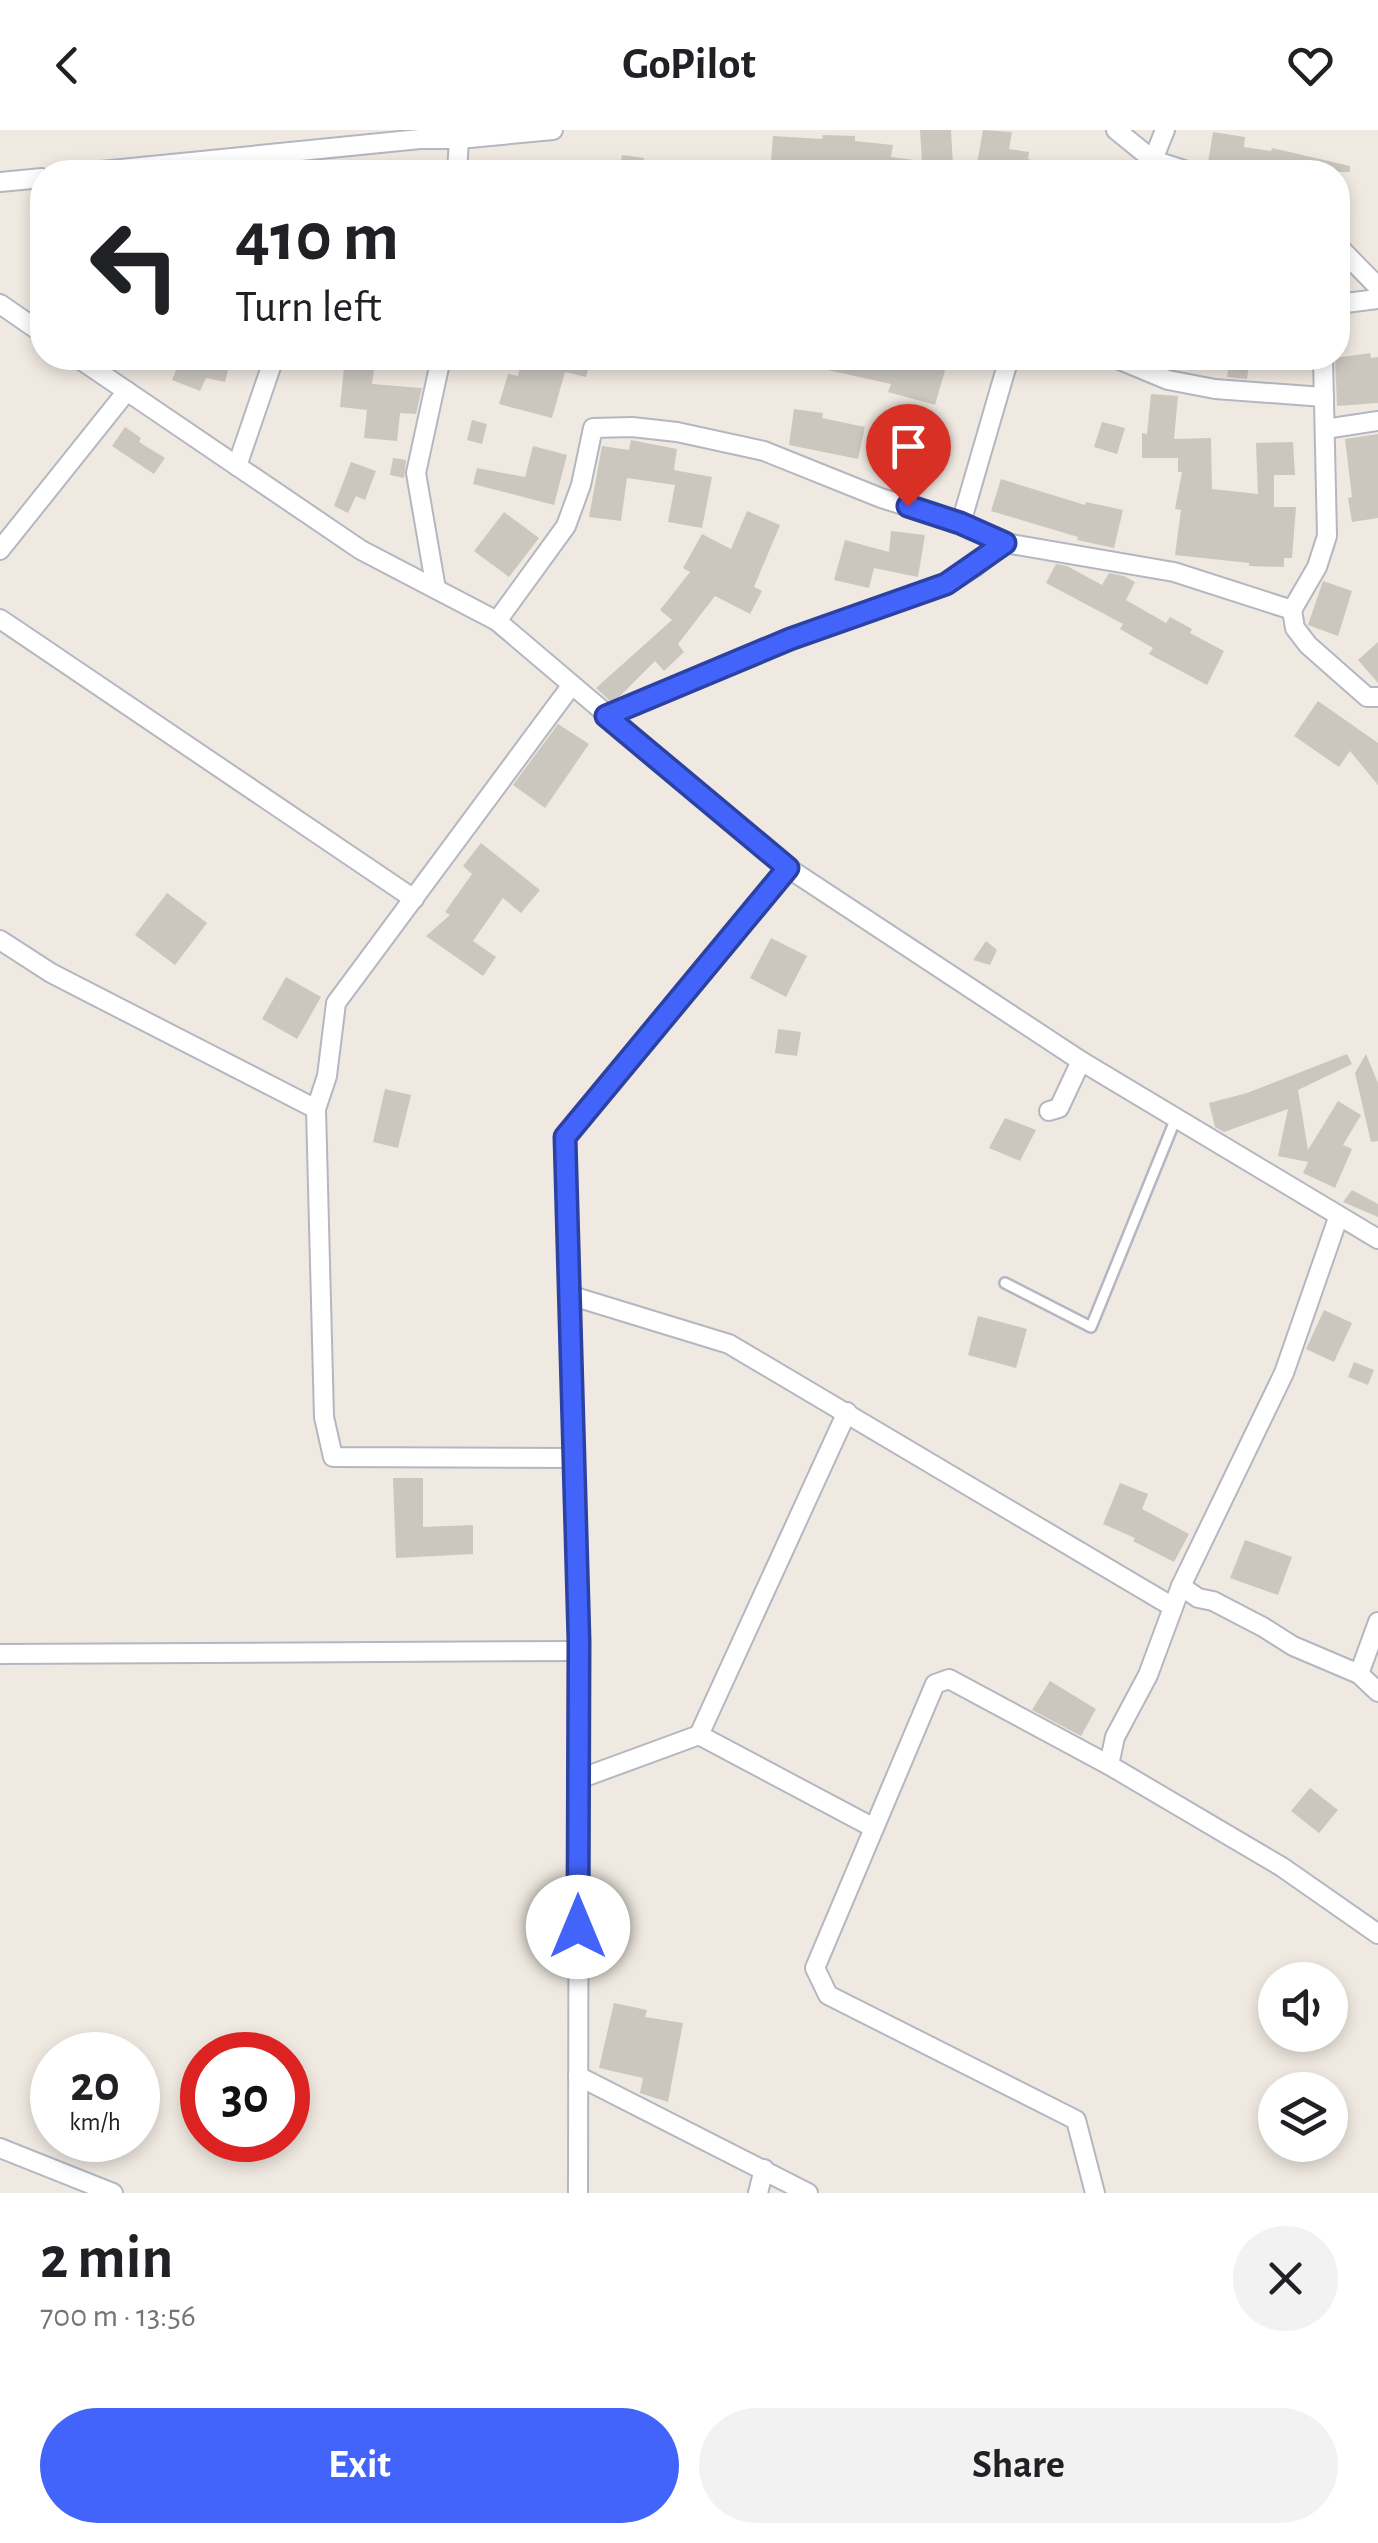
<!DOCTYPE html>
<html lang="en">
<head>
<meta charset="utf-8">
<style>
	:root { --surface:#fff; --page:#f2f2f2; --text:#202124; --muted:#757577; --accent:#4264fb }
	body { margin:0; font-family:"Alegreya Sans",sans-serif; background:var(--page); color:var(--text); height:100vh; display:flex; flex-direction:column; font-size:38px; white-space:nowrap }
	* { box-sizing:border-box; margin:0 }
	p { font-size:32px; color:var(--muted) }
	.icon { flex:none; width:55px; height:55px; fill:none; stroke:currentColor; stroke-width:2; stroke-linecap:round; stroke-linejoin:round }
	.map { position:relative; height:2063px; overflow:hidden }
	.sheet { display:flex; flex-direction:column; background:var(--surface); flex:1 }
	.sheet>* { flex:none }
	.hud { position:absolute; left:30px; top:30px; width:1320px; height:210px; border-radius:40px; box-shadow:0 5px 15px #0003; background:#fff; color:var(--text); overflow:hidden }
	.fabs { position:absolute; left:1258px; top:1832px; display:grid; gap:20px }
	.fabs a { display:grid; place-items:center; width:90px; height:90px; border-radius:50%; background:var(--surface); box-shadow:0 5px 15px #0003; font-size:50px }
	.speed { position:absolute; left:30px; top:1902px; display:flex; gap:20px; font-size:50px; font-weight:700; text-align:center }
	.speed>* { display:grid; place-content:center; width:130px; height:130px; border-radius:50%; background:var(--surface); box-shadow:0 5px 15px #0003; line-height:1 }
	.speed small { font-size:25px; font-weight:400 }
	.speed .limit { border:15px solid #d22; background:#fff; color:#111 }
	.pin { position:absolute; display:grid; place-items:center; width:85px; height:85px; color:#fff; margin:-102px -42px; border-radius:50% 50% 50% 0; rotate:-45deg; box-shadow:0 0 10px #0007 }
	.pin .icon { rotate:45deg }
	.me { position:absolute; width:110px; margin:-55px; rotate:0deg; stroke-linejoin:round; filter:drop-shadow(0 0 8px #0008) }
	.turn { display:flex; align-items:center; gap:35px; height:210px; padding:0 40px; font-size:45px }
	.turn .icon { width:130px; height:130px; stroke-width:2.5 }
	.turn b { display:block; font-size:70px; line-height:85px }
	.round { display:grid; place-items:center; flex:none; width:105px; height:105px; border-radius:52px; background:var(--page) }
	.summary { display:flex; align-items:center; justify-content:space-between; height:170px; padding:0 40px }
	h1 { font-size:60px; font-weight:700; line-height:75px }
	.button { display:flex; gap:20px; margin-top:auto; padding:20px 40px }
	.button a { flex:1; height:115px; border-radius:60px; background:var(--accent); color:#fff; font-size:40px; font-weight:700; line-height:115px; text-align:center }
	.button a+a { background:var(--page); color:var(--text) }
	header { display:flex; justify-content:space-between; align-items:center; height:130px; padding:0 40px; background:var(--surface); font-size:45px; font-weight:700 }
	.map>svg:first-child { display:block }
	.building { fill:#cbc7bf }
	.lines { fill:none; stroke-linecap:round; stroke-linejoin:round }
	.lane-casing { stroke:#b4b7c1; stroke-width:14 }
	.street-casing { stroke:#b4b7c1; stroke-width:22 }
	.lane { stroke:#fff; stroke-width:9 }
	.street { stroke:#fff; stroke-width:18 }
	.route-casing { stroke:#2b41a3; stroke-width:25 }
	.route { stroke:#4264fb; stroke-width:18 }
</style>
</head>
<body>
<header><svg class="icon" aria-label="back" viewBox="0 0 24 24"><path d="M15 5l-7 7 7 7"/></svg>GoPilot<svg class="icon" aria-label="heart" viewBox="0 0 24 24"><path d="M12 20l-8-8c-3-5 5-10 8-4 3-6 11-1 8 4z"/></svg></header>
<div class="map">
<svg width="1378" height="2063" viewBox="0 0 1378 2063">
	<rect width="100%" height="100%" fill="#efe9e1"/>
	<g class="building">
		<path d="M920,0H951L953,36L950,35L949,42H770L773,6L822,9L823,5L855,6V11L893,15L891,27L922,31Z"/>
		<path d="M983,0L1012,2L1009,19L1029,22L1028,29L1059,38L1058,42L976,39Z"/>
		<path d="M1213,2L1245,7L1244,17L1271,21L1272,18L1350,36V42H1232L1207,39Z"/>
		<path d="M622,25L644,28L642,42H619Z"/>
		<path d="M1370,223L1371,228L1378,227V273L1337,276L1335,228Z"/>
		<path d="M181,228H231L225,252L206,248L200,261L172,250Z"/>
		<path d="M522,228H591L586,247L565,242L552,288L499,274L508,244L518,246Z"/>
		<path d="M797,228H938L948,230L935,275L888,262L891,254L796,233Z"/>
		<path d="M1230,228H1250L1247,249L1227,247Z"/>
		<path d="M344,237L374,240L372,254L422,258L416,284L400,283L397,311L364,308L367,280L340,277Z"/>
		<path d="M1151,264L1178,266L1174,309L1211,308L1212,359L1258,364L1256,313L1293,312L1295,345H1274V377H1296L1292,428H1284V437L1249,436V433L1175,425L1181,380L1175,379L1182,342H1178V328H1142V303L1147,304Z"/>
		<path d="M794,279L823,283L822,288L865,297L858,329L789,315Z"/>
		<path d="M472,290L487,294L482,314L467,310Z"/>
		<path d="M1102,292L1125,298L1117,324L1094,317Z"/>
		<path d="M125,297L141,308L139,312L165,328L154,344L112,316Z"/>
		<path d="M1378,304V388L1352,392L1348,368L1352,367L1345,309Z"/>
		<path d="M631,310L677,319L674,340L712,347L702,398L668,392L675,355L627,348L621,391L589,387L602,316L629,320Z"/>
		<path d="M533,316L567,325L554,375L473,354L477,338L525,347Z"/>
		<path d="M393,328L406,330L404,348L390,345Z"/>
		<path d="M351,332L376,341L365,370L356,366L348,383L334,376Z"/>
		<path d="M1001,349L1085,375L1086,372L1123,380L1114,418L1077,410L1078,407L991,381Z"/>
		<path d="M747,381L780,395L754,457L762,461L750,484L715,466L678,514L684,522L664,541L655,531L618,568L610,571L596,558L672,490L660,480L690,442L683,438L702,404L731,419Z"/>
		<path d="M504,382L539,408L509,447L474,421Z"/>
		<path d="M891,401L925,405L918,447L874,438L869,458L834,450L845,410L889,422Z"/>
		<path d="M1056,434L1067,436L1102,455L1109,443L1124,446L1135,452L1126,470L1166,493L1170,487L1192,499L1190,503L1224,521L1207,555L1149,524L1153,518L1120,499L1123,494L1046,453Z"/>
		<path d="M1323,451L1352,461L1338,506L1308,495Z"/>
		<path d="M1378,512V553L1358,530Z"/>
		<path d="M1318,571L1378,613V655L1350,621L1339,637L1294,606Z"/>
		<path d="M558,594L589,614L545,678L513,655Z"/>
		<path d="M481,713L540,760L521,783L503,768L473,811L496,827L483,846L426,806L450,785L445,782L472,744L463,736Z"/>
		<path d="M167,763L207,793L175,835L135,805Z"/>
		<path d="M771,808L807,826L786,867L750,848Z"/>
		<path d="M986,811L997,820L990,835L973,830Z"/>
		<path d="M286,847L321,867L297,909L262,889Z"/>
		<path d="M778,899L801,902L797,926L775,923Z"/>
		<path d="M1347,924L1352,934L1298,960L1308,1020L1338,971L1361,985L1343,1015L1352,1019L1335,1058L1303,1043L1308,1032L1278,1026L1288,979L1224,1002L1215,997L1209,973L1247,963Z"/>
		<path d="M1366,924L1378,953V1011L1371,1012L1355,943Z"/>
		<path d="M385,959L411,965L398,1018L373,1012Z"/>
		<path d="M1005,988L1036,1000L1020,1031L989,1018Z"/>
		<path d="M1352,1060L1378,1074V1087L1343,1072Z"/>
		<path d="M1324,1180L1352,1193L1334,1232L1306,1219Z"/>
		<path d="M978,1186L1027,1199L1016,1238L968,1225Z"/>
		<path d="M1354,1232L1374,1240L1368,1255L1348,1247Z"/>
		<path d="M393,1348H423V1397L473,1395V1424L396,1428Z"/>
		<path d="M1120,1353L1148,1364L1142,1379L1189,1404L1174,1432L1133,1411L1135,1408L1103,1394Z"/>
		<path d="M1245,1410L1292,1427L1278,1465L1230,1448Z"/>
		<path d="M1050,1551L1096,1579L1081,1606L1032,1580Z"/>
		<path d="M1310,1658L1338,1680L1319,1703L1291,1681Z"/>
		<path d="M614,1873L647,1880L645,1887L683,1893L668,1972L640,1963L643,1948L599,1938Z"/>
	</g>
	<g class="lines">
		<g class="lane-casing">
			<path id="lane" d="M1005,1153L1091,1197L1176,988"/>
		</g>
		<g class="street-casing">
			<g id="street">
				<path d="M1116,0L1153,30L1190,42"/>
				<path d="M1153,30L1165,0"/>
				<path d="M91,42L420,9H459L553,0"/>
				<path d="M457,42L459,9"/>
				<path d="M0,52L42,48"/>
				<path d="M1338,116L1378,157"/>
				<path d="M0,174L42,203"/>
				<path d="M1338,174L1378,169"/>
				<path d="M78,228L361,420L497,491L788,738L1081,931L1378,1109"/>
				<path d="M1115,228L1168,250L1215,259L1324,267"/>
				<path d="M1323,228L1327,406L1317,437L1292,480L1295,498L1308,515L1367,567H1378"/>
				<path d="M1325,299L1378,291"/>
				<path d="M237,336L274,228"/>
				<path d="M961,393L1009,228"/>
				<path d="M0,420L127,261"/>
				<path d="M436,459L416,343L441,228"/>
				<path d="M0,489L414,769"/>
				<path d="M497,491L566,396L581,355L593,298L632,297L677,302L764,321L881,368L961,393L1005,413L1174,442L1292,480"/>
				<path d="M571,556L336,873L327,946L316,979L324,1287L333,1327L574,1328"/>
				<path d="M606,586L790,509L946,455L975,437L1005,413"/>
				<path d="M0,810L51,843L316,979"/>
				<path d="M1049,981L1059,978L1081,931"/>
				<path d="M1338,1088L1284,1243L1181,1456L1148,1545L1115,1607L1109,1635L1282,1737L1378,1804"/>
				<path d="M569,1165L729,1214L1173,1477"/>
				<path d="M847,1282L699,1605L874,1698"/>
				<path d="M1181,1456L1198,1468L1213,1471L1263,1497L1293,1516L1359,1544"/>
				<path d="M1378,1492L1359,1544L1378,1562"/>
				<path d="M0,1524L579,1521"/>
				<path d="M579,1649L699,1605"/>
				<path d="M578,1946L808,2063"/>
				<path d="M0,2018L113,2063"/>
				<path d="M578,2063L579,1511L565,1007L788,738"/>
				<path d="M758,2063L764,2039"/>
				<path d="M1095,2063L1076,1990L828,1865L815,1838L935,1554L949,1549L1109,1635"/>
			</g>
		</g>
		<use href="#lane" class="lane"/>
		<use href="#street" class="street"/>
	</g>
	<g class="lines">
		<g class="route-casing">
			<path id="route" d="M578,1797L579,1511L565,1007L788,738L606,586L790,509L946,454L1005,413L960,393L908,376"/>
		</g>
		<use href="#route" class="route"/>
	</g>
</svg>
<div class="fabs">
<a><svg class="icon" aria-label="sound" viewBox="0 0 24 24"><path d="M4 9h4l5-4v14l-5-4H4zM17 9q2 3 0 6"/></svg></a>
<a><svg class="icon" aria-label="layers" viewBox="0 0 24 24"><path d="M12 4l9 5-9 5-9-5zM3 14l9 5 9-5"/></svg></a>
</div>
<div class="speed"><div>20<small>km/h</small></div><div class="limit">30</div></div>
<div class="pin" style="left:908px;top:376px;background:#d93025"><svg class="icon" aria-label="arrive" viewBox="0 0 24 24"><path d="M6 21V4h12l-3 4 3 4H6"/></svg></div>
<svg class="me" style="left:578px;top:1797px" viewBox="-20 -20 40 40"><circle r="19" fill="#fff"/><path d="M0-13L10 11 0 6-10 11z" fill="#4264fb"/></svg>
<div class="hud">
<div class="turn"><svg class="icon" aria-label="left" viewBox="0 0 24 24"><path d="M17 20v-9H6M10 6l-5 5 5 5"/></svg><div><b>410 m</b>Turn left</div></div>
</div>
</div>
<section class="sheet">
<div class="summary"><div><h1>2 min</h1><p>700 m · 13:56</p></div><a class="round"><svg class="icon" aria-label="close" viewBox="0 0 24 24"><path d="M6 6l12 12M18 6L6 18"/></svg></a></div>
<div class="button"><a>Exit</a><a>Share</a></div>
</section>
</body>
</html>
